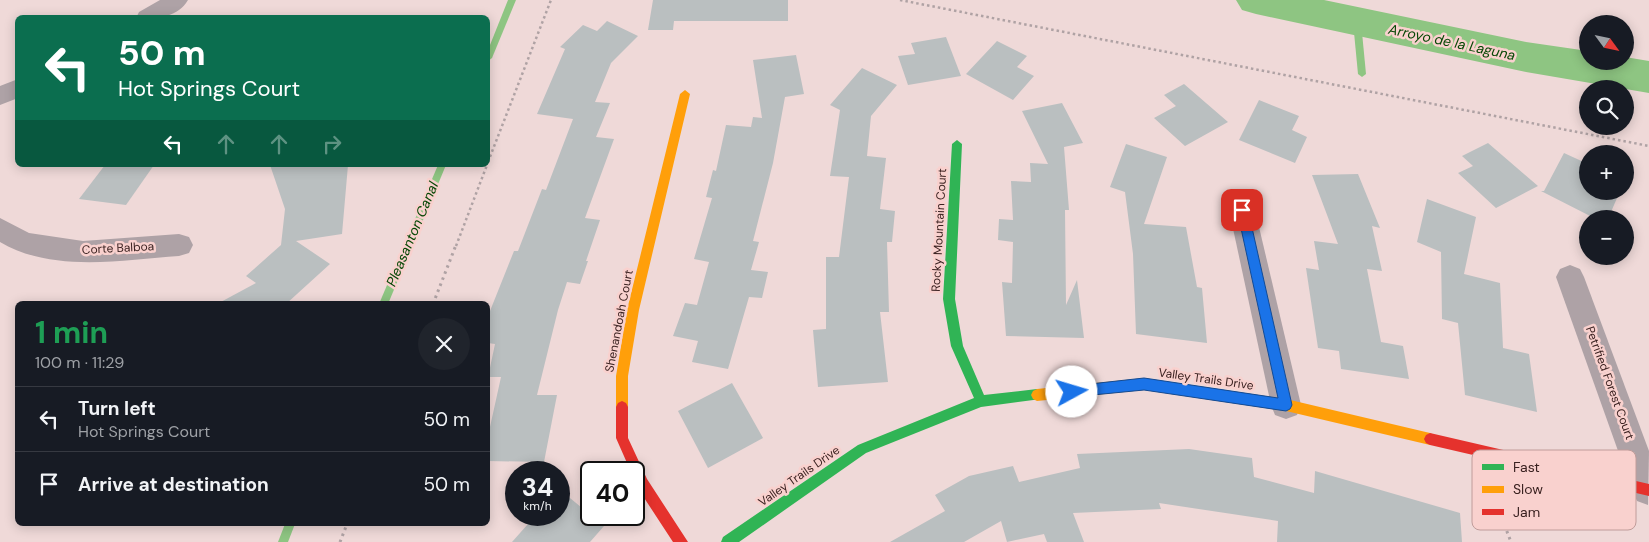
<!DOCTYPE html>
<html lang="en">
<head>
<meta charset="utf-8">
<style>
	:root { --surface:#171b24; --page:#20242c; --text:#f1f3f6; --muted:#9ea1a6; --line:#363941 }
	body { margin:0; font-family:"DM Sans",sans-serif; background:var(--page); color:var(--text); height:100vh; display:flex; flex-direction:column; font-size:19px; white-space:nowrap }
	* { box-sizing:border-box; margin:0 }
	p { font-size:16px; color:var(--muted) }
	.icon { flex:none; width:28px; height:28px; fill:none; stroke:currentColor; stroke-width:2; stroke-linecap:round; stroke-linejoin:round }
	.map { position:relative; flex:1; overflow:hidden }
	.panel { position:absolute; left:15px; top:301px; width:475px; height:225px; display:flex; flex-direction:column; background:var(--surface); border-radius:8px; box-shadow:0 2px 12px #0003 }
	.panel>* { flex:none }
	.hud { position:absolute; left:15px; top:15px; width:475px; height:152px; border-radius:8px; box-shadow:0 2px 12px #0003; background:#0b6e4f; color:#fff; overflow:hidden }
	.needle { width:32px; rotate:123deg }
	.controls { position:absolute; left:1579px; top:15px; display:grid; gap:10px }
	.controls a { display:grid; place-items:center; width:55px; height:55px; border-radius:50%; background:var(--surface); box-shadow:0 2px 12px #0003; font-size:25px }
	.speed { position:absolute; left:505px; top:461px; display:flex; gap:10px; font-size:25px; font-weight:700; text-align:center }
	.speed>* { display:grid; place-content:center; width:65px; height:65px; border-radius:50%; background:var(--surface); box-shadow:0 2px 12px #0003; line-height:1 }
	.speed small { font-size:12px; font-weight:400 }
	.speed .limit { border:2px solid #111; border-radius:8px; background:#fff; color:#111 }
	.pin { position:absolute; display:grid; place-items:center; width:42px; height:42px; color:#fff; margin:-21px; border-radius:10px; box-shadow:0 2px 8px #0006 }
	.me { position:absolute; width:55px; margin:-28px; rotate:84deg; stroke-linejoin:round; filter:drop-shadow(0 0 4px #0008) }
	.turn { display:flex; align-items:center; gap:18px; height:105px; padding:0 20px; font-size:22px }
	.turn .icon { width:65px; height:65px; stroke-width:2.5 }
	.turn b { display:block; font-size:35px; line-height:42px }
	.lanes { display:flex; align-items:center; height:48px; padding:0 20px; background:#0003; justify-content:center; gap:25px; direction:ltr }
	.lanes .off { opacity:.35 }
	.round { display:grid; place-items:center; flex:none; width:52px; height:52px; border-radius:26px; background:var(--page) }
	.head { display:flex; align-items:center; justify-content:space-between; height:85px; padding:0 20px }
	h1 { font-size:30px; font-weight:700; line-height:38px; color:#1e9e55 }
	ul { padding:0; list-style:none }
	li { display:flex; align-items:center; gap:15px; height:65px; padding:0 20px; border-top:1px solid var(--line) }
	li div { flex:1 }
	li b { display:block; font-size:19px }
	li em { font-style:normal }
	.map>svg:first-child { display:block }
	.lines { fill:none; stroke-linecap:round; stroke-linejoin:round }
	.stream { fill:#8ec582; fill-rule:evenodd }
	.river { fill:#8ec582; fill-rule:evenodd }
	.building { fill:#babfc0 }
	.path-far1 { stroke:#afa2a4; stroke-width:2.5; stroke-dasharray:2.5 3; stroke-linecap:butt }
	.path { stroke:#afa2a4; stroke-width:3; stroke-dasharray:2.5 4; stroke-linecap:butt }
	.street { fill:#aea2a6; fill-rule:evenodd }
	.fast { fill:#30b455; fill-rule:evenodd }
	.slow { fill:#ff9f0a; fill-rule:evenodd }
	.jam { fill:#e5322d; fill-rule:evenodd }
	.route { fill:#1a73e8; stroke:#114b97 }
	.labels { text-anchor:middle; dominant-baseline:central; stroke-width:5; stroke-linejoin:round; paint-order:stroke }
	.street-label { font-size:12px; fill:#3b2221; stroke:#f9d1ce }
	.water-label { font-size:14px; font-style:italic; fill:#064705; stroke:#f9d1ce }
	.key { fill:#f9d1ce; stroke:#c09c9a; stroke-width:1 }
	.key-label { font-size:14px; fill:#3b2221 }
</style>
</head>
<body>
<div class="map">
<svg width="1649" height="542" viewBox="0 0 1649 542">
	<rect width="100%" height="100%" fill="#efd9d8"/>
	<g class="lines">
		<g class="stream">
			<path d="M508,0H516L492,58L488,61V50Z"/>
			<path d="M1357,19L1361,22L1366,74L1362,77L1358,74L1353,22Z"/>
			<path d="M438,165H446L388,304H379Z"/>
			<path d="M285,524H295L288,542H278Z"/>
		</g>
		<path class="river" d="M1236,0H1324L1526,42L1588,51V61H1625V57L1649,61V93L1526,72L1256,14L1242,10Z"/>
	</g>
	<g class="building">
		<path d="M653,0H788V21H674L673,30H648Z"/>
		<path d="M607,21L638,36L611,63L595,102L610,103L596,137L614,139L585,218L600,220L586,261H588L580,284L567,282L558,310L537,395H557L544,462L488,461V436L501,377H488L495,344L488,343V316L514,251H518L542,189L546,190L573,119L537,114L565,49L560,47L583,25L597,31Z"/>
		<path d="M946,37L961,76L908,85L898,56L915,54L911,43Z"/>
		<path d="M997,41L1027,56L1017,67L1034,76L1013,100L966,74Z"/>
		<path d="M796,55L804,94L785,97L773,163L753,241L759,242L751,270L768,272L762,298L749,297L728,369L692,362L698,341L673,336L685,303L697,305L709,262L694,259L712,198L706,197L713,170L716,171L726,125L751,127L753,117L762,118L753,60Z"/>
		<path d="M862,68L897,85L871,116L867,156L886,158L880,209L895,211L892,242H887L889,312H880L888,382L818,387L813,330L826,329V257H839L849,177L830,176L840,110L830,105Z"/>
		<path d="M1184,84L1228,122L1185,146L1154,118L1176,106L1164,95Z"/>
		<path d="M1259,100L1299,116L1292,130L1307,137L1295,163L1239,140Z"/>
		<path d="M1062,103L1083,143L1064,147L1069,210H1065L1066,305L1077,280L1084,338L1006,336L1002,282L1012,283L1013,242L998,240L999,219L1013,220L1011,181L1031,182L1030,163L1048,164L1022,111Z"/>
		<path d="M1488,143L1538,186L1496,208L1458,173L1473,166L1462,156Z"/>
		<path d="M1126,144L1167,157L1144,224L1186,227L1197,287L1202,288L1207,343L1136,334L1133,254L1125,192L1110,187Z"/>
		<path d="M1564,153L1588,164V191H1620L1608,219H1596L1541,191H1544Z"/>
		<path d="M105,165H154L126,205L79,199Z"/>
		<path d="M270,165H348L342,234L296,241L330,264L286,304H217L256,283L246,276L281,245L285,209Z"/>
		<path d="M1358,174L1380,228L1372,226L1382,271L1367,269L1381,342L1403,346L1409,379L1341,369L1339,351L1318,348L1306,268L1319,270L1314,241L1338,244L1312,175Z"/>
		<path d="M1427,199L1476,217L1464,274L1500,283L1503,348L1529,354L1537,412L1465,395L1458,323L1442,319L1441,252L1417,242Z"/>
		<path d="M732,383L763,438L708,468L678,411Z"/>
		<path d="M1189,449L1252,458L1254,477L1314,493L1315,471L1460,513L1462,542H1277L1278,521L1159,503L1161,509L1073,513L1084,542H1047L1044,534L1007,542L1001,521L964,542H890L945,511L935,495L969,476L1013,466L1019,482L1080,468L1077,454Z"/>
		<path d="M559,489L604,526L590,542H512L536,515H559Z"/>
	</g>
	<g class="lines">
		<g class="path-far1">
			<path d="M900,0L1649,146"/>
			<path d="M488,162L551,0"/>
			<path d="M456,246L487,165"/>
		</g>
		<g class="path">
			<path d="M433,304L456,245"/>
			<path d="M1490,482L1491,490L1511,542"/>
			<path d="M340,542L347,524"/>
		</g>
		<g class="street">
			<path d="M160,0H188C177,19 155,18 136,18L139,12Z"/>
			<path d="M18,79V98L0,105V86Z"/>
			<path d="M1242,199L1251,202L1255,210L1301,405L1297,415L1286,419L1275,415L1271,405L1229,210L1233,202Z"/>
			<path d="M0,218L29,233L83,241L179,234L189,237L193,245L189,253L179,256C122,260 52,273 0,242Z"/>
			<path d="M1570,265L1580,269L1584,277L1649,451L1648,505L1637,501L1632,490L1556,277L1560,269Z"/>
		</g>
		<path class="fast" d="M957,140L962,144L955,299L963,346L984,395L1037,389L1041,391L1043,395L1041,399L981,407L866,453L739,542H721L723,537L858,445L974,398L951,346L943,299L952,144Z"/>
		<g class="slow">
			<path d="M685,90L690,94L639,310L628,376V407L626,411L622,413L618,411L616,407V376L627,310L680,94Z"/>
			<path d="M1144,378L1286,399L1430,433L1434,435L1436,439L1434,443L1430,445L1286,411L1144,390L1037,401L1033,399L1031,395L1033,391L1037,389Z"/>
		</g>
		<g class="jam">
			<path d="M622,401L626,403L628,407V438L647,479L688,542H673L637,487L634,479V472H631L616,438V407L618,403Z"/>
			<path d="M1430,433L1649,484V496L1430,445L1426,443L1424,439L1426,435Z"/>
		</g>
	</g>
	<path class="route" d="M1242,206L1248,210L1292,405L1290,409L1286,411L1144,390L1072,397L1067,396L1065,392L1067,387L1072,386L1144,378L1278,398L1237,210Z"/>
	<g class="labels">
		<g class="street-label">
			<text transform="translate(939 230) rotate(-87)">Rocky Mountain Court</text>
			<text transform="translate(118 248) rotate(-3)">Corte Balboa</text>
			<text transform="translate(619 321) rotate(-79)">Shenandoah Court</text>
			<text transform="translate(1206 379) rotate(8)">Valley Trails Drive</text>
			<text transform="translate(1610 383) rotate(70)">Petrified Forest Court</text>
			<text transform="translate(799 476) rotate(-35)">Valley Trails Drive</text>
		</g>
		<g class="water-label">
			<text transform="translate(1452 42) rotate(12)">Arroyo de la Laguna</text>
			<text transform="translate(412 234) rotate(-67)">Pleasanton Canal</text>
		</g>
	</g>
	<rect x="1472" y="450" width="164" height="80" rx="8" class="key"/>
	<rect x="1482" y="464" width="22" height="6" fill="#30b455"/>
	<rect x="1482" y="486" width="22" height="7" fill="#ff9f0a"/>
	<rect x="1482" y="509" width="22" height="6" fill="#e5322d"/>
	<g class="key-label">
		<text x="1513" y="472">Fast</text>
		<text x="1513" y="494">Slow</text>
		<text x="1513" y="517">Jam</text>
	</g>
</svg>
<div class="controls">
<a><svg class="needle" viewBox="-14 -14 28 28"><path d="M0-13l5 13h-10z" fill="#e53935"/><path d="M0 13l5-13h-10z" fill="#9ea1a6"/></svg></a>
<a><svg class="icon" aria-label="search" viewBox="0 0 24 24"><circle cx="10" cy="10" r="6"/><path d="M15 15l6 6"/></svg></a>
<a>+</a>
<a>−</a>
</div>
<div class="speed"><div>34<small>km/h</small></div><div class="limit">40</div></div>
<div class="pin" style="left:1242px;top:210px;background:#d93025"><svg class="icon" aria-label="arrive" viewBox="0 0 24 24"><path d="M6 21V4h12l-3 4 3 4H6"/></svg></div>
<svg class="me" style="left:1072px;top:392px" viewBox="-20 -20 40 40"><circle r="19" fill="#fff"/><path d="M0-13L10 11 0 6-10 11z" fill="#1a73e8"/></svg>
<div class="hud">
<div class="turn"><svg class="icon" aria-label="left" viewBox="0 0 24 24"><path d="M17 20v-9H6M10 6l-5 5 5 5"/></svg><div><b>50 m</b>Hot Springs Court</div></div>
<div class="lanes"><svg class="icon" aria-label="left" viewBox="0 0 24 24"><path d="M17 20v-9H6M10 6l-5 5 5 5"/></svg><svg class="icon off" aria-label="ahead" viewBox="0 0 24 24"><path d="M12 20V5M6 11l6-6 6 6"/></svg><svg class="icon off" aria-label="ahead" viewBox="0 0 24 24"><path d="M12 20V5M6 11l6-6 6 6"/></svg><svg class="icon off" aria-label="right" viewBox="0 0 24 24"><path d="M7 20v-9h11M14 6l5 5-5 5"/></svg></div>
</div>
<section class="panel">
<div class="head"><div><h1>1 min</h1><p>100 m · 11:29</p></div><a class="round"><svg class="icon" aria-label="close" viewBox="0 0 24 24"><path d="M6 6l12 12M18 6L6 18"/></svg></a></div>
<ul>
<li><svg class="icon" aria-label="left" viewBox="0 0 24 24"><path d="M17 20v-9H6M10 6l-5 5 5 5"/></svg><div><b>Turn left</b><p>Hot Springs Court</p></div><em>50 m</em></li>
<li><svg class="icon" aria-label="arrive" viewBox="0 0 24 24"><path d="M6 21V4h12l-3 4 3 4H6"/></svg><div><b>Arrive at destination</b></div><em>50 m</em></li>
</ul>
</section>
</div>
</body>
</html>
